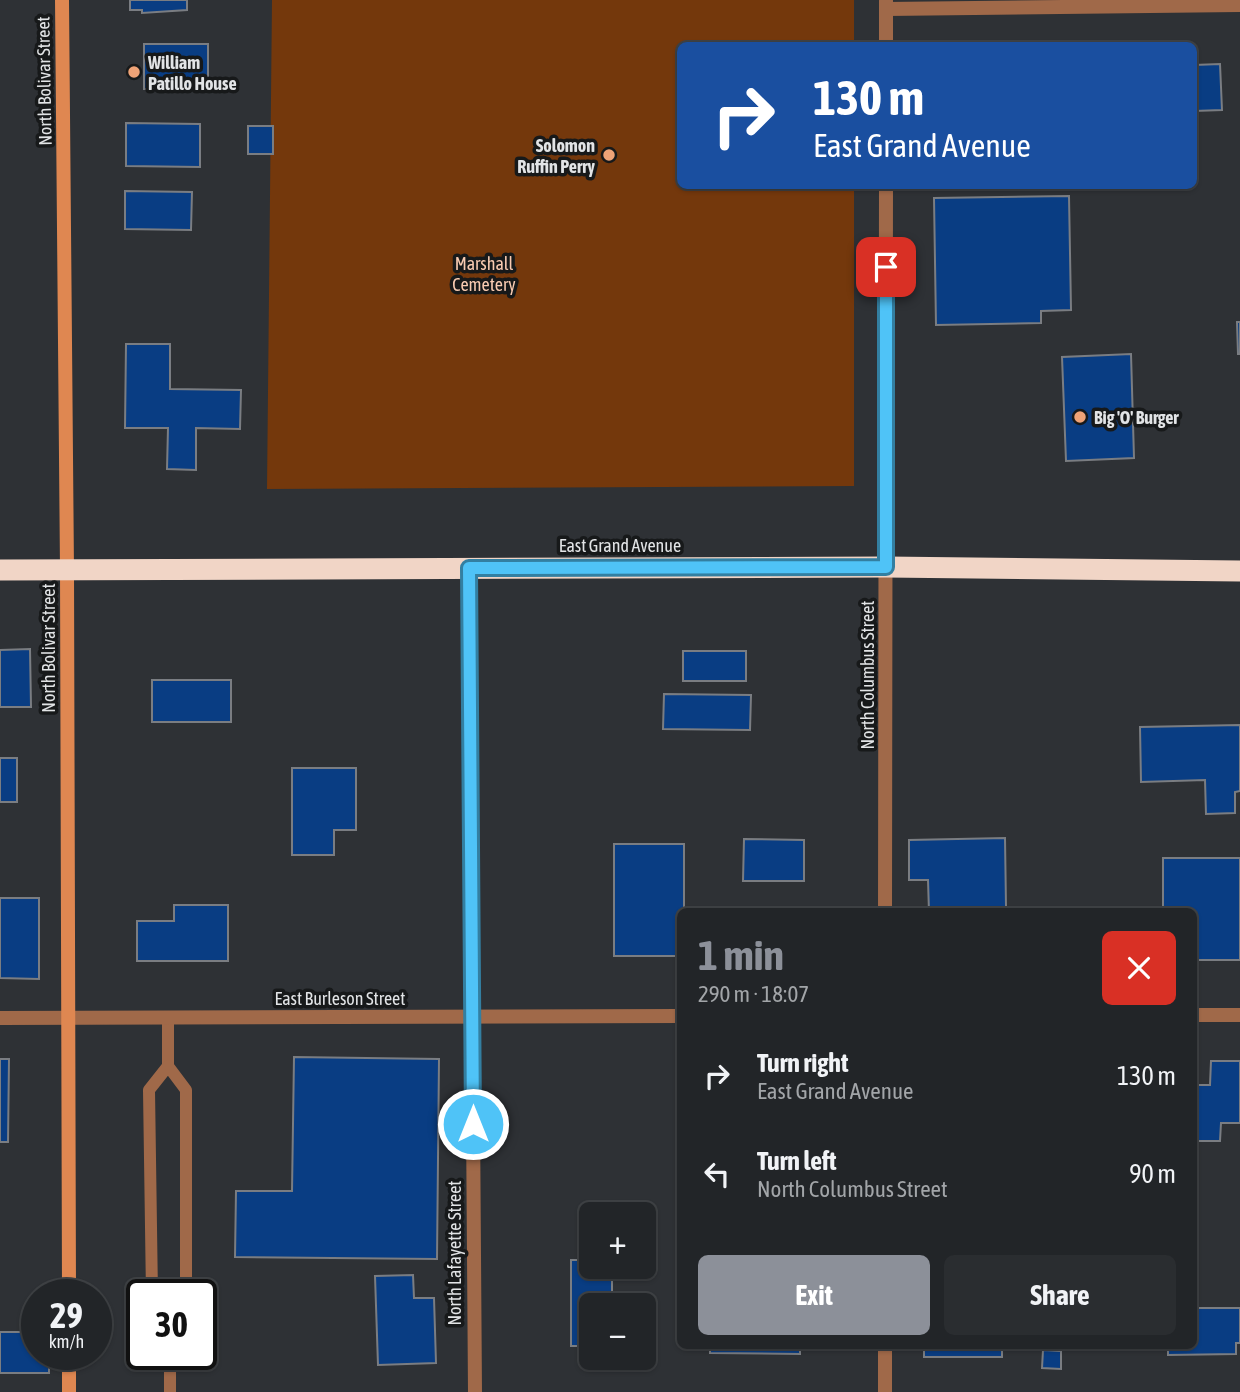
<!DOCTYPE html>
<html lang="en">
<head>
<meta charset="utf-8">
<style>
	:root { --surface:#222528; --page:#2a2d30; --text:#f1f3f6; --muted:#a2a5a8; --line:#3f4245; --accent:#8c9099 }
	body { margin:0; font-family:"Asap Condensed",sans-serif; background:var(--page); color:var(--text); height:100vh; display:flex; flex-direction:column; font-size:26px; white-space:nowrap }
	* { box-sizing:border-box; margin:0 }
	p { font-size:23px; color:var(--muted) }
	.icon { flex:none; width:38px; height:38px; fill:none; stroke:currentColor; stroke-width:2; stroke-linecap:round; stroke-linejoin:round }
	.map { position:relative; flex:1; overflow:hidden }
	.sheet { position:absolute; left:677px; top:908px; width:520px; height:441px; display:flex; flex-direction:column; background:var(--surface); border-radius:10px; box-shadow:0 2px 5px #0004,0 0 0 2px var(--line) }
	.sheet>* { flex:none }
	.top-card { position:absolute; left:677px; top:42px; width:520px; height:147px; border-radius:10px; box-shadow:0 2px 5px #0004,0 0 0 2px var(--line); background:#1a4fa0; color:#fff; overflow:hidden }
	.controls { position:absolute; left:579px; top:1202px; display:grid; gap:14px }
	.controls a { display:grid; place-items:center; width:77px; height:77px; border-radius:10px; background:var(--surface); box-shadow:0 2px 5px #0004,0 0 0 2px var(--line); font-size:35px }
	.speed { position:absolute; left:21px; top:1279px; display:flex; gap:14px; font-size:35px; font-weight:700; text-align:center }
	.speed>* { display:grid; place-content:center; width:91px; height:91px; border-radius:50%; background:var(--surface); box-shadow:0 2px 5px #0004,0 0 0 2px var(--line); line-height:1 }
	.speed small { font-size:18px; font-weight:400 }
	.speed .limit { border:4px solid #111; border-radius:10px; background:#fff; color:#111 }
	.pin { position:absolute; display:grid; place-items:center; width:60px; height:60px; color:#fff; margin:-30px; border-radius:14px; box-shadow:0 4px 10px #0006 }
	.me { position:absolute; width:77px; margin:-38px; rotate:0deg; stroke-linejoin:round; filter:drop-shadow(0 0 5px #0008) }
	.turn { display:flex; align-items:center; gap:24px; height:147px; padding:0 21px; font-size:32px }
	.turn .icon { width:91px; height:91px; stroke-width:2.5 }
	.turn b { display:block; font-size:49px; line-height:60px }
	.round { display:grid; place-items:center; flex:none; width:74px; height:74px; border-radius:10px; background:var(--page) }
	.summary { display:flex; align-items:center; justify-content:space-between; height:119px; padding:0 21px }
	h1 { font-size:42px; font-weight:700; line-height:52px; color:var(--accent) }
	.cta { display:flex; gap:14px; margin-top:auto; padding:14px 21px }
	.cta a { flex:1; height:80px; border-radius:10px; background:var(--accent); color:#fff; font-size:28px; font-weight:700; line-height:80px; text-align:center }
	.cta a+a { background:var(--page); color:var(--text) }
	ul { padding:0; list-style:none }
	li { display:flex; align-items:center; gap:21px; height:98px; padding:0 21px }
	li div { flex:1 }
	li b { display:block; font-size:26px }
	li em { font-style:normal }
	.map>svg:first-child { display:block }
	.green { fill:#74380c }
	.building { fill:#093d83; stroke:#7a7d82; stroke-width:2 }
	.lines { fill:none; stroke-linecap:round; stroke-linejoin:round }
	.lane { stroke:#a06949; stroke-width:12 }
	.street { stroke:#a06949; stroke-width:14 }
	.secondary { stroke:#df8751; stroke-width:14 }
	.highway { stroke:#f1d5c6; stroke-width:21 }
	.route-casing { stroke:#337fa1; stroke-width:18 }
	.route { stroke:#4fc3f7; stroke-width:12 }
	.poi-dot { fill:#efa377; stroke:#17191a; stroke-width:2.5 }
	.labels { text-anchor:middle; dominant-baseline:central; stroke-width:7; stroke-linejoin:round; paint-order:stroke }
	.poi-label { font-size:18px; font-weight:bold; fill:#e2e4e6; stroke:#17191a; text-anchor:start }
	.street-label { font-size:18px; fill:#e2e4e6; stroke:#17191a }
	.park-label { font-size:18px; fill:#f9cbb1; stroke:#17191a }
</style>
</head>
<body>
<div class="map">
<svg width="1240" height="1392" viewBox="0 0 1240 1392">
	<rect width="100%" height="100%" fill="#2e3135"/>
	<path class="green" d="M272,0H854V45L681,46V186H854V486L267,489Z"/>
	<g class="building">
		<path d="M130,0H187V10L142,13V10H130Z"/>
		<rect x="144" y="44" width="64" height="45"/>
		<path d="M1220,64L1222,110L1194,111V65Z"/>
		<path d="M126,123L200,124V167L126,166Z"/>
		<rect x="248" y="126" width="25" height="28"/>
		<path d="M125,191L192,192L191,230L125,229Z"/>
		<path d="M1069,196L1071,310L1041,311V323L936,325L934,198Z"/>
		<path d="M1237,322H1240V354H1238Z"/>
		<path d="M126,344H170V389L241,390L240,429L196,428V470L167,469L168,428H125Z"/>
		<path d="M1131,354L1134,458L1066,461L1062,357Z"/>
		<path d="M30,649L31,707H0V650Z"/>
		<rect x="683" y="651" width="63" height="30"/>
		<rect x="152" y="680" width="79" height="42"/>
		<path d="M664,694L751,695L750,730L663,729Z"/>
		<path d="M1240,725V791L1235,792V813L1206,814L1205,780L1141,782L1140,727Z"/>
		<rect x="0" y="758" width="17" height="44"/>
		<path d="M292,768H356V830H334V855H292Z"/>
		<path d="M1005,838L1006,907H989V912H929L928,880H909V840Z"/>
		<path d="M744,839L804,840V881H743Z"/>
		<path d="M614,844H684V912H681V956H614Z"/>
		<path d="M1163,858H1240V960H1194V912H1163Z"/>
		<path d="M0,898H39V979L0,978Z"/>
		<path d="M174,905H228V961H137V921H174Z"/>
		<path d="M804,909V912H698V910Z"/>
		<path d="M294,1057L439,1059L437,1259L235,1257L236,1191H292Z"/>
		<path d="M0,1059H9L8,1142H0Z"/>
		<path d="M1211,1061H1240V1123H1221L1220,1141H1194V1085H1210Z"/>
		<path d="M571,1260H592V1267H612V1306H592V1346H571Z"/>
		<path d="M413,1275L414,1298H434L436,1363L378,1365L375,1276Z"/>
		<path d="M1194,1308H1240V1343H1236V1354L1168,1355V1346H1194Z"/>
		<path d="M0,1332H37V1354H49V1373H0Z"/>
		<path d="M710,1346H800V1354L710,1353Z"/>
		<rect x="924" y="1346" width="78" height="11"/>
		<path d="M1043,1350L1061,1351V1369L1042,1368Z"/>
	</g>
	<g class="lines">
		<g class="lane">
			<path d="M168,1017V1066"/>
			<path d="M152,1295L149,1090L168,1066L186,1090V1295"/>
			<path d="M158,1354L170,1367"/>
			<path d="M170,1392V1367L180,1354"/>
		</g>
		<g class="street">
			<path d="M886,9L1240,5"/>
			<path d="M886,46V1"/>
			<path d="M469,568L475,1392"/>
			<path d="M885,912L886,186"/>
			<path d="M1194,1015H1240"/>
			<path d="M0,1018L681,1016"/>
			<path d="M885,1392V1346"/>
		</g>
		<g class="secondary">
			<path d="M62,0L67,570L69,1295"/>
			<path d="M69,1354V1392"/>
		</g>
		<path class="highway" d="M0,570L886,567L1240,571"/>
	</g>
	<g class="lines">
		<g class="route-casing">
			<path id="route" d="M473,1124L469,568L886,567V267"/>
		</g>
		<use href="#route" class="route"/>
	</g>
	<g class="poi-dot">
		<circle cx="134" cy="72" r="7"/>
		<circle cx="609" cy="155" r="7"/>
		<circle cx="1080" cy="417" r="7"/>
	</g>
	<g class="labels">
		<g class="poi-label">
			<text x="148" y="62">William<tspan x="148" dy="21">Patillo House</tspan></text>
			<text x="595" y="145" text-anchor="end">Solomon<tspan x="595" dy="21">Ruffin Perry</tspan></text>
			<text x="1094" y="417">Big 'O' Burger</text>
		</g>
		<g class="street-label">
			<text transform="translate(44 81) rotate(-91)">North Bolivar Street</text>
			<text x="620" y="545">East Grand Avenue</text>
			<text transform="translate(48 648) rotate(-90)">North Bolivar Street</text>
			<text transform="translate(867 675) rotate(-90)">North Columbus Street</text>
			<text x="340" y="998">East Burleson Street</text>
			<text transform="translate(454 1253) rotate(-90)">North Lafayette Street</text>
		</g>
		<g class="park-label">
			<text x="484" y="263">Marshall<tspan x="484" dy="21">Cemetery</tspan></text>
		</g>
	</g>
</svg>
<div class="controls">
<a>+</a>
<a>−</a>
</div>
<div class="speed"><div>29<small>km/h</small></div><div class="limit">30</div></div>
<div class="pin" style="left:886px;top:267px;background:#d93025"><svg class="icon" aria-label="arrive" viewBox="0 0 24 24"><path d="M6 21V4h12l-3 4 3 4H6"/></svg></div>
<svg class="me" style="left:473px;top:1124px" viewBox="-20 -20 40 40"><circle r="17" fill="#4fc3f7" stroke="#fff" stroke-width="3"/><path d="M0-11L8 9 0 5-8 9z" fill="#fff"/></svg>
<div class="top-card">
<div class="turn"><svg class="icon" aria-label="right" viewBox="0 0 24 24"><path d="M7 20v-9h11M14 6l5 5-5 5"/></svg><div><b>130 m</b>East Grand Avenue</div></div>
</div>
<section class="sheet">
<div class="summary"><div><h1>1 min</h1><p>290 m · 18:07</p></div><a class="round" style="background:#d93025;color:#fff"><svg class="icon" aria-label="close" viewBox="0 0 24 24"><path d="M6 6l12 12M18 6L6 18"/></svg></a></div>
<ul>
<li><svg class="icon" aria-label="right" viewBox="0 0 24 24"><path d="M7 20v-9h11M14 6l5 5-5 5"/></svg><div><b>Turn right</b><p>East Grand Avenue</p></div><em>130 m</em></li>
<li><svg class="icon" aria-label="left" viewBox="0 0 24 24"><path d="M17 20v-9H6M10 6l-5 5 5 5"/></svg><div><b>Turn left</b><p>North Columbus Street</p></div><em>90 m</em></li>
</ul>
<div class="cta"><a>Exit</a><a>Share</a></div>
</section>
</div>
</body>
</html>
